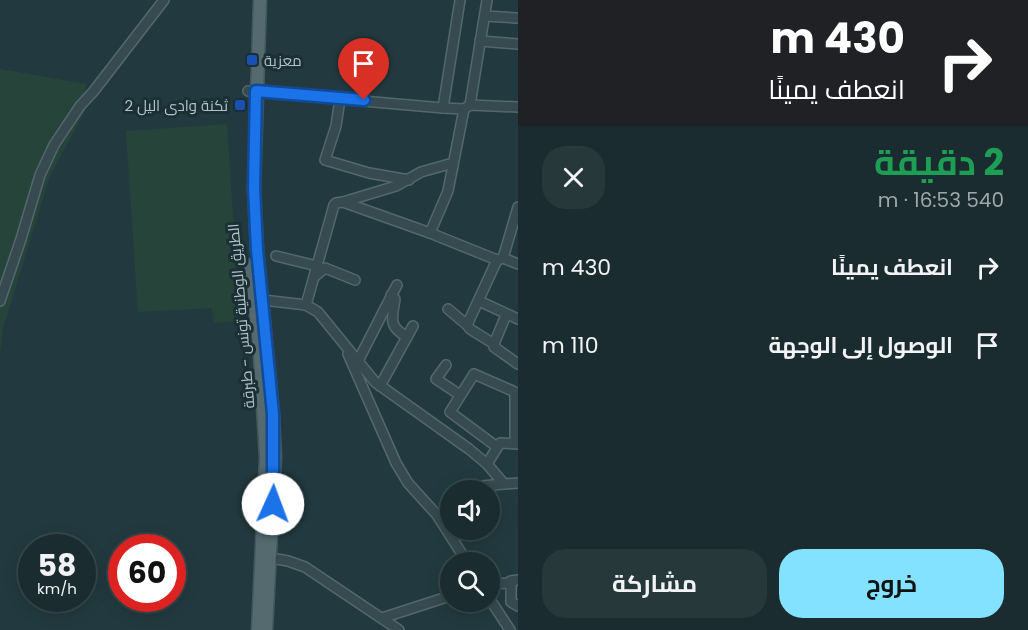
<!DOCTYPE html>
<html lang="ar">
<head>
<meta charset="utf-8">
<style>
	:root { --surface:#1a2c2f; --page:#27383b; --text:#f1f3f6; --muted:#9fa7aa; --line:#38484b; --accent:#82e2ff }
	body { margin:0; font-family:Poppins,Cairo,sans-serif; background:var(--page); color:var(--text); direction:rtl; height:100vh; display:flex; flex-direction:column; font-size:22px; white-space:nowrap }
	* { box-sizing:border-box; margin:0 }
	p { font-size:20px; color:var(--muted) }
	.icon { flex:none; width:33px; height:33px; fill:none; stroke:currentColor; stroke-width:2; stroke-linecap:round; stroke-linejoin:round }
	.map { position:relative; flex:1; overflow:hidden; direction:ltr }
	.sheet { display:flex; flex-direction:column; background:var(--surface); width:510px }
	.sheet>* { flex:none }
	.guide { background:#202124; color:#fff; overflow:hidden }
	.tools { position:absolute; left:440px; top:480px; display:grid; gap:12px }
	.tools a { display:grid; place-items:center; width:60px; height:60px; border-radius:50%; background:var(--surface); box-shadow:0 3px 15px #0003,0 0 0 2px var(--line); font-size:30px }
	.speed { position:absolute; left:18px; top:534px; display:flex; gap:12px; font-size:30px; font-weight:700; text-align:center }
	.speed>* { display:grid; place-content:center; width:78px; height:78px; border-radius:50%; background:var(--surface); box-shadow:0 3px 15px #0003,0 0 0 2px var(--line); line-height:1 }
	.speed small { font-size:15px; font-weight:400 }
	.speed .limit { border:9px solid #d22; background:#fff; color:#111 }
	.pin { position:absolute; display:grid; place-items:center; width:51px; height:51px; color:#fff; margin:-62px -26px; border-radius:50% 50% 50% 0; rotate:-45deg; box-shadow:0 0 6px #0007 }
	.pin .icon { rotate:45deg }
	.me { position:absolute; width:66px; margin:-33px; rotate:2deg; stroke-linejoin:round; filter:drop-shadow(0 0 4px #0008) }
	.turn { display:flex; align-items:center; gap:21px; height:126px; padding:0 24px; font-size:27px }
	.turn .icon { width:78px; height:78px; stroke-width:2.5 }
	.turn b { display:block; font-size:42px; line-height:51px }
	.round { display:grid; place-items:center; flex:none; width:63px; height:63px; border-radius:24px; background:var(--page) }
	.head { display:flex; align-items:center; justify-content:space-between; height:102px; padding:0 24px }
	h1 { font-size:36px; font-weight:700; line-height:45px; color:#1e9e55 }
	.button { display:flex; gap:12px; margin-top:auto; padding:12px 24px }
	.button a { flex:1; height:69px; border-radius:24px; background:var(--accent); color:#111; font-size:24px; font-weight:700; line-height:69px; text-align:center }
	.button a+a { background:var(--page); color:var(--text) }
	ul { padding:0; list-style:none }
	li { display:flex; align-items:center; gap:18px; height:78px; padding:0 24px }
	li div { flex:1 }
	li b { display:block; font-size:22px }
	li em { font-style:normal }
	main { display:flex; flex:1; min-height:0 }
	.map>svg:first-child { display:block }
	.green { fill:#27443b }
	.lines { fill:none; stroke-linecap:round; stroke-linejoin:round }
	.minor-casing { stroke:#54676d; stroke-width:12 }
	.major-casing { stroke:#42565b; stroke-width:15 }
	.minor { stroke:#364a4f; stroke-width:9 }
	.major { stroke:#546a6f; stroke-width:12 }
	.route-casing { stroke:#114b97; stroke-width:15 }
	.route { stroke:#1a73e8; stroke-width:10 }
	.transit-dot { fill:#1a4fb4; stroke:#1b2f34; stroke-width:2 }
	.labels { text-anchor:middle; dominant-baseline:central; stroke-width:6; stroke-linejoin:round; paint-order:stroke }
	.poi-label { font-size:15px; fill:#b2c4ca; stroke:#1b2f34; text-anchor:start }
	.street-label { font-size:15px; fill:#b2c4ca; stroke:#1b2f34 }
</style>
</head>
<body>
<main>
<section class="sheet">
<div class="guide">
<div class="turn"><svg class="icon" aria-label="right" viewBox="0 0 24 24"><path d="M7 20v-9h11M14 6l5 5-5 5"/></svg><div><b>430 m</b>انعطف يمينًا</div></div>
</div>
<div class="head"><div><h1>2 دقيقة</h1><p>540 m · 16:53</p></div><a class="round"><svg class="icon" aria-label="close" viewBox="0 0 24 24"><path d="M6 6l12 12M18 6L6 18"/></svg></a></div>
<ul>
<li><svg class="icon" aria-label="right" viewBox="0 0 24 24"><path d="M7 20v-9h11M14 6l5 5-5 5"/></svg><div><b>انعطف يمينًا</b></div><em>430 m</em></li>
<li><svg class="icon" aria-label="arrive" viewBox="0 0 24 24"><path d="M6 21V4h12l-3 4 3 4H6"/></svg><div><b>الوصول إلى الوجهة</b></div><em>110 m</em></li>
</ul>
<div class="button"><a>خروج</a><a>مشاركة</a></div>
</section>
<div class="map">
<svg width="518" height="630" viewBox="0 0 518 630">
	<rect width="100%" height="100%" fill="#223a3f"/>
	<g class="green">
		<path d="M0,69L86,84L85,111L50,176L3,328L0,352Z"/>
		<path d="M227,124L240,321L214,323L212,308L138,312L126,131Z"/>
	</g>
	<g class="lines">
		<g class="minor-casing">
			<g id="minor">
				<path d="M485,16L518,18"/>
				<path d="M480,41L518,44"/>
				<path d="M248,91L443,108L464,109L470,105L518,107"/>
				<path d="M340,99L336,126L325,160L369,173L409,180"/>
				<path d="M470,105L487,0"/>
				<path d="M443,108L460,0"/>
				<path d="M343,202L396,186L421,172L453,163"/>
				<path d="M430,233L497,260"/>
				<path d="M276,256L317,266"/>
				<path d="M503,258L518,264"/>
				<path d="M314,277L325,268L355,280"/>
				<path d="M391,295L395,299C392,319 388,326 407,337"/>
				<path d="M263,300L306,305L318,312L375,382L469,449L487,464L504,484L518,483"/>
				<path d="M0,301L21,239L40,175L54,145L80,106L93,92L164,0"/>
				<path d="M479,301L518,319"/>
				<path d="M306,305L334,205L336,203L343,202L430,233L448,191L464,109"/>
				<path d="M448,309L467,325L497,260L503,258L518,207"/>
				<path d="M467,325L470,329L494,344V347L518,364"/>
				<path d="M494,344L506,315"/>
				<path d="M348,354L396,463L408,483L437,515L467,562"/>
				<path d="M358,361L397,285"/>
				<path d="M446,365L436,379L460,395"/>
				<path d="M380,386L413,326"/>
				<path d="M497,447L450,412L474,374L515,392V443"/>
				<path d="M487,464L500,443L518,444"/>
				<path d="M482,490V486L504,484"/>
				<path d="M271,558L288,561L305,567L399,630"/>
				<path d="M511,583V602L518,606"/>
				<path d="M489,584L511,583V581L518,580"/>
				<path d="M489,598L510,630"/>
				<path d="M382,618L450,596"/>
			</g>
		</g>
		<g class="major-casing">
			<g id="major">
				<path d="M260,0L254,188L257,250L273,414L275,457L266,630"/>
				<path d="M251,265L260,356L266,458L258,630"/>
			</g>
		</g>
		<use href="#minor" class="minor"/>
		<use href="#major" class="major"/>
	</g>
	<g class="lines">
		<g class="route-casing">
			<path id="route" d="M273,504V414L257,250L254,188L256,91L364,100"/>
		</g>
		<use href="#route" class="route"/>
	</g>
	<g class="transit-dot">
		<rect x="246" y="54" width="12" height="12" rx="3"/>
		<rect x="234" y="99" width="12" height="12" rx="3"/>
	</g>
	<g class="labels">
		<g class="poi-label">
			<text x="264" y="60">معزية</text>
			<text x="228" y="105" text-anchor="end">ثكنة وادى اليل 2</text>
		</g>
		<g class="street-label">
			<text transform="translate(241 316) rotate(-95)">الطريق الوطنية تونس - طبرقة</text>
		</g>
	</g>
</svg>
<div class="tools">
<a><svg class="icon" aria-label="sound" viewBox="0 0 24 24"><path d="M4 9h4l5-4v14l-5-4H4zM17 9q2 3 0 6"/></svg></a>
<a><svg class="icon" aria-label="search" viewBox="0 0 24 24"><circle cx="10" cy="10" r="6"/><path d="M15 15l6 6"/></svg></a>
</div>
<div class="speed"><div>58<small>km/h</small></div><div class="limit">60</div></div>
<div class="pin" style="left:364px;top:100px;background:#d93025"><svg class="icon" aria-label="arrive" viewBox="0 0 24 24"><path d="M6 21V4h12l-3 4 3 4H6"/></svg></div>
<svg class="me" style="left:273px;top:504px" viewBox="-20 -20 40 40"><circle r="19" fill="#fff"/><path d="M0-13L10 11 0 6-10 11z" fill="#1a73e8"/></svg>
</div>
</main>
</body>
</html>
